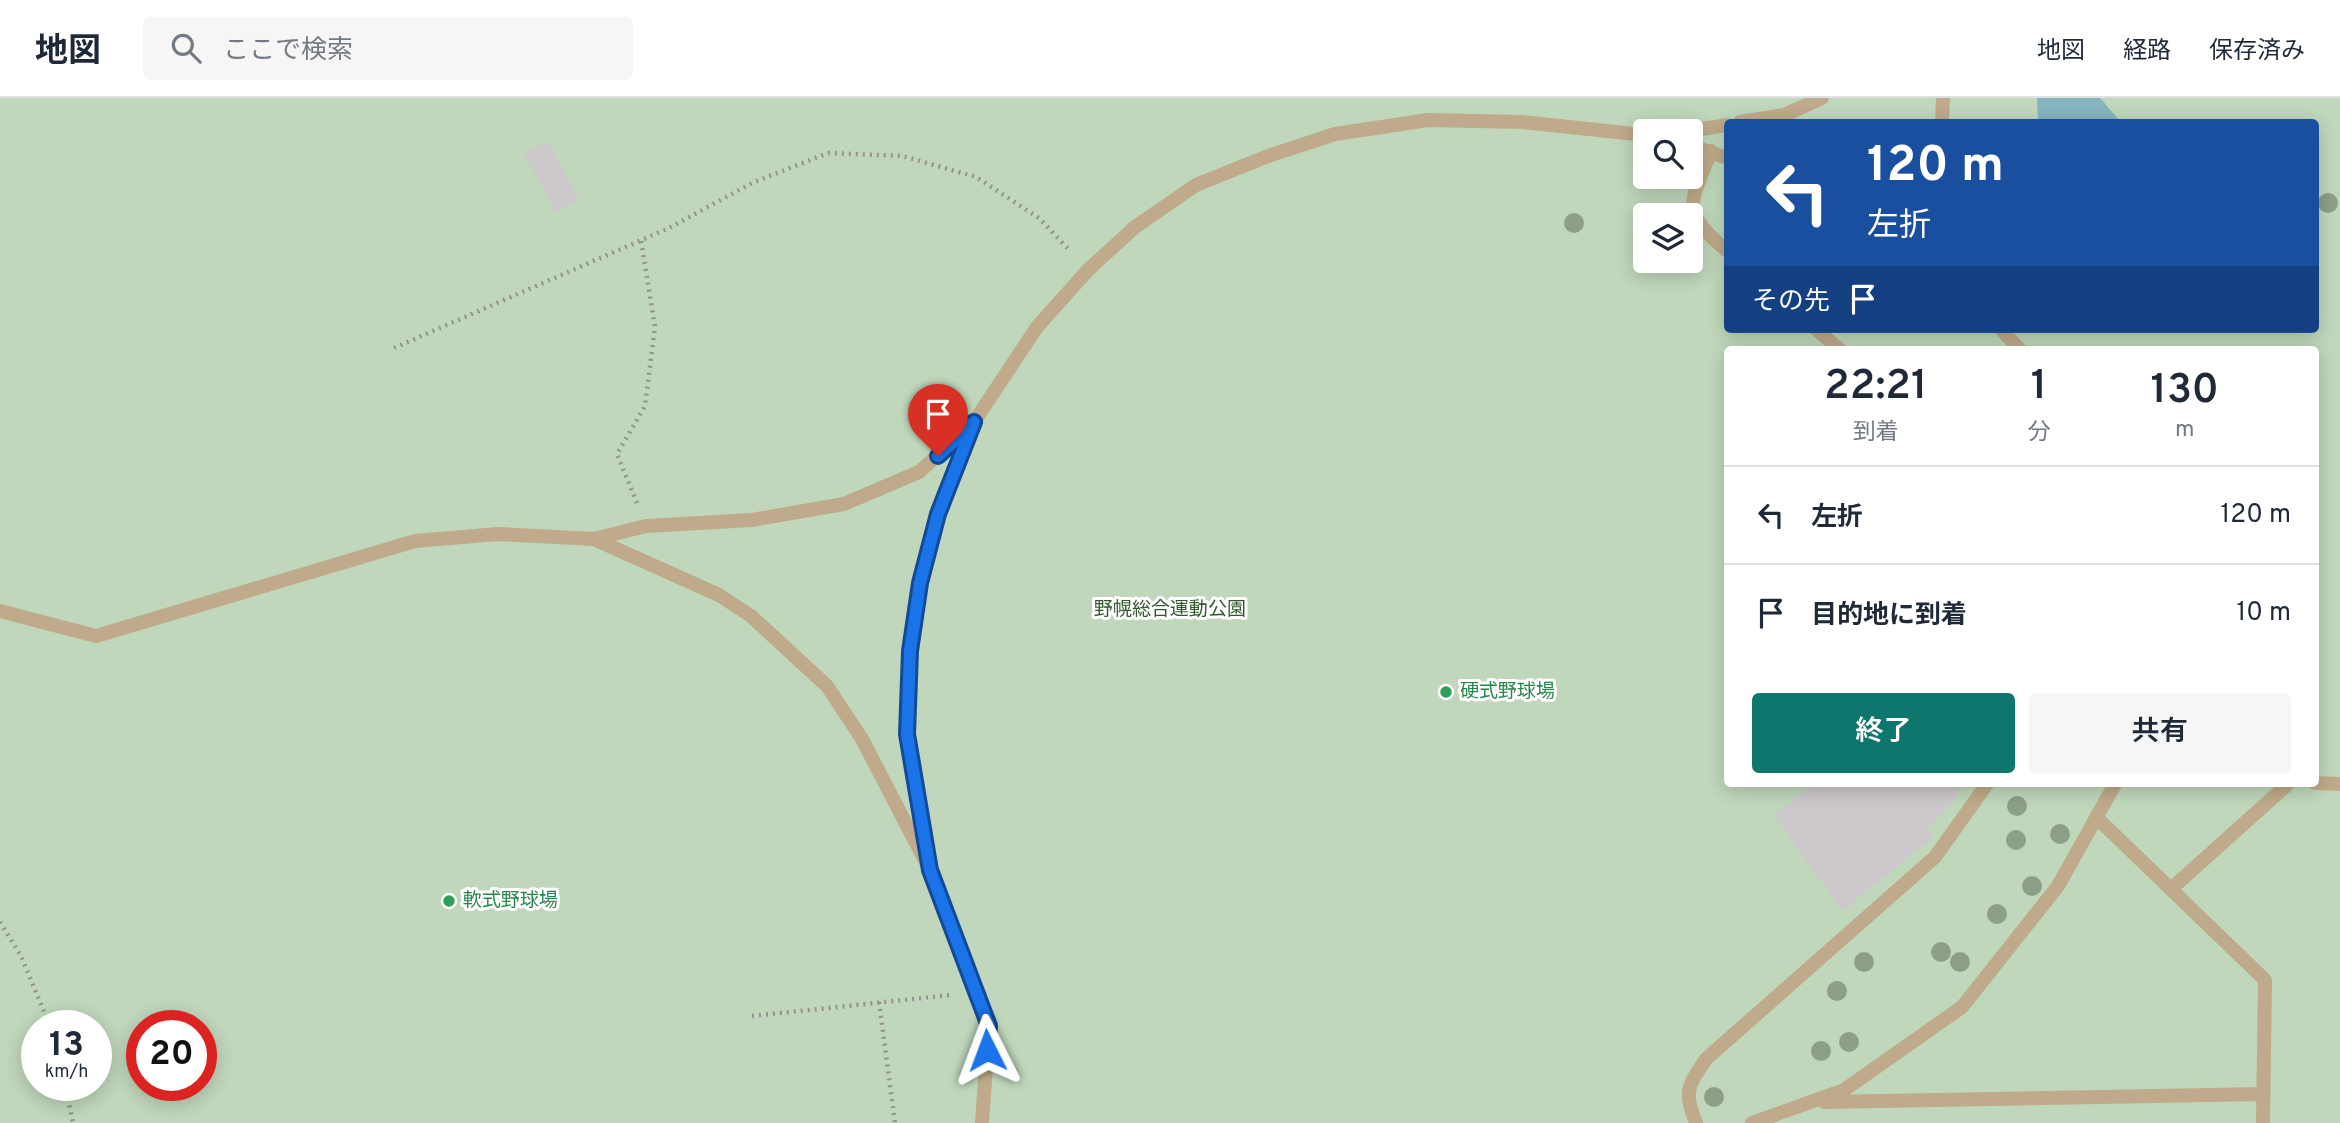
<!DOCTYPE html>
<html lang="ja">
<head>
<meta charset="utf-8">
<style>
	:root { --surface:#fff; --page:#f6f6f7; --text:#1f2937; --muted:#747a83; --line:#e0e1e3; --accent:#0f766e }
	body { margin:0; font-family:Overpass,"Noto Sans JP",sans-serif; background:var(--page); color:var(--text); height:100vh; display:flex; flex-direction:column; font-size:26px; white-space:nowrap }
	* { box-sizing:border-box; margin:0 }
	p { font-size:23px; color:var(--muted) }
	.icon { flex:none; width:38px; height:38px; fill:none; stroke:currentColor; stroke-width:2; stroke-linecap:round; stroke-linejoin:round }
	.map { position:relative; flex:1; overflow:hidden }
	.drawer { position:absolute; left:1724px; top:248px; width:595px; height:441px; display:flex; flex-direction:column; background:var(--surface); border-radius:7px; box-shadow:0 4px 18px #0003 }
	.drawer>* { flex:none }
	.top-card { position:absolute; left:1724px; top:21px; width:595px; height:214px; border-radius:7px; box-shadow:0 4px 18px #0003; background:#1a4fa0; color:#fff; overflow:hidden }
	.controls { position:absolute; left:1633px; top:21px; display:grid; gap:14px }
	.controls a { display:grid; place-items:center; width:70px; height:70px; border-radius:7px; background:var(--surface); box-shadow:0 4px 18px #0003; font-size:35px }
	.speed { position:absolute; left:21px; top:912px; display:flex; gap:14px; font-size:35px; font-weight:700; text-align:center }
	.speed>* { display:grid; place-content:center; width:91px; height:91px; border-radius:50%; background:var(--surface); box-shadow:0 4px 18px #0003; line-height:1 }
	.speed small { font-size:18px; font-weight:400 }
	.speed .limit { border:10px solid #d22; background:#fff; color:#111 }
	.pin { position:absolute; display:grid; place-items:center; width:60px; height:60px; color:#fff; margin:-72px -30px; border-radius:50% 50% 50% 0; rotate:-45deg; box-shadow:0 0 7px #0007 }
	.pin .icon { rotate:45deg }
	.me { position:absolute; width:77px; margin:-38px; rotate:357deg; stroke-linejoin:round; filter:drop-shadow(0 0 5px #0008) }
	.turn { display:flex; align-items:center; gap:24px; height:147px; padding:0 28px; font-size:32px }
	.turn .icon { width:91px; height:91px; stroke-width:2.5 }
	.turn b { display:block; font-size:49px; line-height:60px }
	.then { display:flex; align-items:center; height:66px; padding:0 28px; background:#0003; gap:14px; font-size:26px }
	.eta { display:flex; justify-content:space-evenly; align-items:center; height:119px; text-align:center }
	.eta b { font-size:42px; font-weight:600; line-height:49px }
	.button { display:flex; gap:14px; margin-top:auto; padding:14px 28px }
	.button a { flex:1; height:80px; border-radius:7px; background:var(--accent); color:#fff; font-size:28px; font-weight:600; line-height:80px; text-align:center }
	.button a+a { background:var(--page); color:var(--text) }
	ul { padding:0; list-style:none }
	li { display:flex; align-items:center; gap:21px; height:98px; padding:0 28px; border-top:2px solid var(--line) }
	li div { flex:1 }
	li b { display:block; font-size:26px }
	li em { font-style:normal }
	header { display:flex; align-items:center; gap:42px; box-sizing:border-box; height:98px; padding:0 35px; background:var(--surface); border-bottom:2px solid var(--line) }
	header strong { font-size:33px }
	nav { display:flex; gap:38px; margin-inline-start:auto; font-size:24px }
	.search { width:490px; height:63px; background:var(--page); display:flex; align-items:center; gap:18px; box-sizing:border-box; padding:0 24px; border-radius:7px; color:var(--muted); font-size:26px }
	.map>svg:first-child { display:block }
	.green { fill:#c0d7bc; fill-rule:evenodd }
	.water { fill:#86b4be }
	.building { fill:#cdc8cb }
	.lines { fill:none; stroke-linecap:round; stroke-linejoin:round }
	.path { stroke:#95928f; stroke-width:4.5; stroke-dasharray:2 5; stroke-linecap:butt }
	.lane { stroke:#bfab8b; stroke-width:14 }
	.tree { fill:#8d9f86 }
	.route-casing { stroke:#114b97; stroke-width:18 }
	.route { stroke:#1a73e8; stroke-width:12 }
	.leisure-dot { fill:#2e9e5b; stroke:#fff; stroke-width:2.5 }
	.labels { text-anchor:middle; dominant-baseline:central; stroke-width:6; stroke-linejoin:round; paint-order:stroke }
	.park-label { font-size:19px; fill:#34582d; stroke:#fff }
	.leisure-label { font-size:19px; fill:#27864d; stroke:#fff; text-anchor:start }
</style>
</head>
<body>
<header>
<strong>地図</strong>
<div class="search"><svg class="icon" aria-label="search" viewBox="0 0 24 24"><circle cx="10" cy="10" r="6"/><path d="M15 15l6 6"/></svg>ここで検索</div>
<nav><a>地図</a><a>経路</a><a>保存済み</a></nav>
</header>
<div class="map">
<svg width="2340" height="1025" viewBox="0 0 2340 1025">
	<rect width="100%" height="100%" fill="#faf6f2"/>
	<path class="green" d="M0,0H2340V1025H0ZM1727,24H2315V231H1727ZM1645,33H1690V79H1645ZM1645,117H1690V163H1645ZM1727,252H2315V686H1727ZM37,928H96V987H37ZM142,928H201V987H142Z"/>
	<path class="water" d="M2037,0H2100L2121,24H2038Z"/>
	<g class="building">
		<path d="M547,43L579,101L556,114L524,56Z"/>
		<path d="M1811,686H1964L1954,702L1927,731L1934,738L1842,813L1774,717Z"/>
	</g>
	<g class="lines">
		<g class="path">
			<path d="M394,250L669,130L752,85L828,55L903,58L976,79L1039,120L1071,154"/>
			<path d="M637,405L617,356L645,308L655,229L641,142"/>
			<path d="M0,824L21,858L50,928"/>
			<path d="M879,904L895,1025"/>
			<path d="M752,918L951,897"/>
			<path d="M65,987L73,1025"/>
		</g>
		<g class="lane">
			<path d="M1740,24L1784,17L1822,0"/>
			<path d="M1942,24L1943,0"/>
			<path d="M1689,33L1727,27"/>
			<path d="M1690,47L1727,60"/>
			<path d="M1711,53C1690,108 1679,111 1727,153"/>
			<path d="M1816,231L1840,252"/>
			<path d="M2001,231L2020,252"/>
			<path d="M594,441L646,428L752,422L844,406L919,374L970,328"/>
			<path d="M0,513L96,538L415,443L498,436L594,441L719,497L751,518L827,588L862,641L930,772L989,928L982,1025"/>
			<path d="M2315,685L2340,686"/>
			<path d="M2096,719L2265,882L2263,1025"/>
			<path d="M928,757L907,636L910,553L920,485L938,416L974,324L1037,229L1088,172L1135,129L1196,87L1268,58L1335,36L1428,22L1522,24L1645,37"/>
			<path d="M2171,791L2288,686"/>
			<path d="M1824,1004L2263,996"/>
			<path d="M1696,1025C1683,993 1688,988 1706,961L1935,759L1987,686"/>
			<path d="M1752,1025L1844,992L1962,909L2058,788L2115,686"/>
		</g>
	</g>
	<g class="tree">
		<circle cx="2328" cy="105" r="10"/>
		<circle cx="1574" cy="125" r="10"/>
		<circle cx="2017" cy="708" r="10"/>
		<circle cx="2060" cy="736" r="10"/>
		<circle cx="2016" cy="742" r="10"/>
		<circle cx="2032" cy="788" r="10"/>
		<circle cx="1997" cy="816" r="10"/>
		<circle cx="1941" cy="854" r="10"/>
		<circle cx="1864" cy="864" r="10"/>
		<circle cx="1960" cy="864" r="10"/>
		<circle cx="1837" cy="893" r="10"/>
		<circle cx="1849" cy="944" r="10"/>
		<circle cx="1821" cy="953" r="10"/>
		<circle cx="1714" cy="999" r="10"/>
	</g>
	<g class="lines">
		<g class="route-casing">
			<path id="route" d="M938,358L974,324L938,416L920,485L910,553L907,636L930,772L989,928L987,952"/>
		</g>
		<use href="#route" class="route"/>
	</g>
	<g class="leisure-dot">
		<circle cx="1446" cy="594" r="7"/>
		<circle cx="449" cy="803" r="7"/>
	</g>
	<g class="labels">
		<g class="park-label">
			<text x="1170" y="512">野幌総合運動公園</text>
		</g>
		<g class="leisure-label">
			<text x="1460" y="594">硬式野球場</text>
			<text x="463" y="803">軟式野球場</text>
		</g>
	</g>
</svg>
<div class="controls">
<a><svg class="icon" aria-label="search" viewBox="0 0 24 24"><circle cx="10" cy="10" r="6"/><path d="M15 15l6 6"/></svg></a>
<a><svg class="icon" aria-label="layers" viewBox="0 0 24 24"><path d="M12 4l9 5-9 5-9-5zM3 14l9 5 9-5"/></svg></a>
</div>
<div class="speed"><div>13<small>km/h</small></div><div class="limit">20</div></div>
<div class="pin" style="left:938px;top:358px;background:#d93025"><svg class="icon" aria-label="arrive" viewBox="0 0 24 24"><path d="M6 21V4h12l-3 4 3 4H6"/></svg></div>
<svg class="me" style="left:987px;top:952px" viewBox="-20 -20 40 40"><path d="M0-17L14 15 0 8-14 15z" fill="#1a73e8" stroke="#fff" stroke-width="4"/></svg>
<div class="top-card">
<div class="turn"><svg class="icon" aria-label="left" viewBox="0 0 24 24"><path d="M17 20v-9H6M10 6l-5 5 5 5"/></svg><div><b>120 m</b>左折</div></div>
<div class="then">その先<svg class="icon" aria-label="arrive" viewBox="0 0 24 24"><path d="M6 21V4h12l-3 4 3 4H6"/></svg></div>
</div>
<section class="drawer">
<div class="eta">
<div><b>22:21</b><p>到着</p></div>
<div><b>1</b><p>分</p></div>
<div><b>130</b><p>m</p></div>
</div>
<ul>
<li><svg class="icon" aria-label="left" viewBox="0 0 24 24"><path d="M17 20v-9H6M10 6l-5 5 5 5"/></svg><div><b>左折</b></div><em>120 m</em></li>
<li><svg class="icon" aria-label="arrive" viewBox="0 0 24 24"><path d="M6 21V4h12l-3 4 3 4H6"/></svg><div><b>目的地に到着</b></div><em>10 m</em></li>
</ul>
<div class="button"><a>終了</a><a>共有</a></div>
</section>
</div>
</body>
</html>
